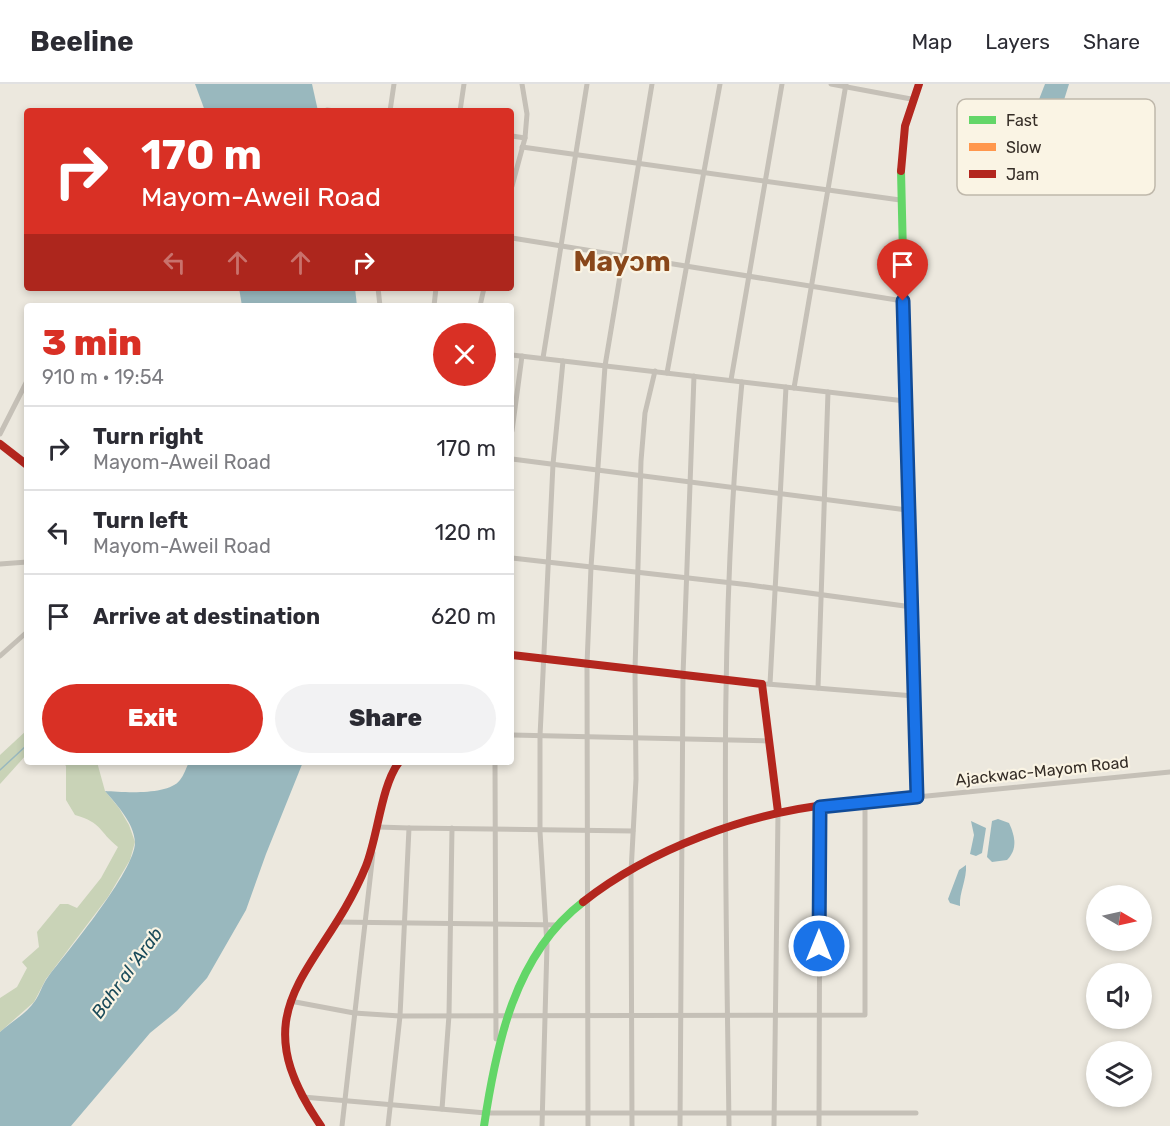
<!DOCTYPE html>
<html lang="en">
<head>
<meta charset="utf-8">
<style>
	:root { --surface:#fff; --page:#f2f2f3; --text:#2b2b33; --muted:#7c7c81; --line:#e1e1e2; --accent:#d93025 }
	body { margin:0; font-family:Rubik,sans-serif; background:var(--page); color:var(--text); height:100vh; display:flex; flex-direction:column; font-size:22px; white-space:nowrap }
	* { box-sizing:border-box; margin:0 }
	p { font-size:20px; color:var(--muted) }
	.icon { flex:none; width:33px; height:33px; fill:none; stroke:currentColor; stroke-width:2; stroke-linecap:round; stroke-linejoin:round }
	.map { position:relative; flex:1; overflow:hidden }
	.details { position:absolute; left:24px; top:219px; width:490px; height:462px; display:flex; flex-direction:column; background:var(--surface); border-radius:6px; box-shadow:0 3px 9px #0003 }
	.details>* { flex:none }
	.banner { position:absolute; left:24px; top:24px; width:490px; height:183px; border-radius:6px; box-shadow:0 3px 9px #0003; background:#d93025; color:#fff; overflow:hidden }
	.needle { width:39px; rotate:99deg }
	.fabs { position:absolute; left:1086px; top:801px; display:grid; gap:12px }
	.fabs a { display:grid; place-items:center; width:66px; height:66px; border-radius:50%; background:var(--surface); box-shadow:0 3px 9px #0003; font-size:30px }
	.pin { position:absolute; display:grid; place-items:center; width:51px; height:51px; color:#fff; margin:-62px -26px; border-radius:50% 50% 50% 0; rotate:-45deg; box-shadow:0 0 6px #0007 }
	.pin .icon { rotate:45deg }
	.me { position:absolute; width:66px; margin:-33px; rotate:0deg; stroke-linejoin:round; filter:drop-shadow(0 0 4px #0008) }
	.turn { display:flex; align-items:center; gap:21px; height:126px; padding:0 18px; font-size:27px }
	.turn .icon { width:78px; height:78px; stroke-width:2.5 }
	.turn b { display:block; font-size:42px; line-height:51px }
	.lanes { display:flex; align-items:center; height:57px; padding:0 18px; background:#0003; justify-content:center; gap:30px; direction:ltr }
	.lanes .off { opacity:.35 }
	.round { display:grid; place-items:center; flex:none; width:63px; height:63px; border-radius:32px; background:var(--page) }
	.overview { display:flex; align-items:center; justify-content:space-between; height:102px; padding:0 18px }
	h1 { font-size:36px; font-weight:800; line-height:45px; color:var(--accent) }
	.cta { display:flex; gap:12px; margin-top:auto; padding:12px 18px }
	.cta a { flex:1; height:69px; border-radius:36px; background:var(--accent); color:#fff; font-size:24px; font-weight:800; line-height:69px; text-align:center }
	.cta a+a { background:var(--page); color:var(--text) }
	ul { padding:0; list-style:none }
	li { display:flex; align-items:center; gap:18px; height:84px; padding:0 18px; border-top:2px solid var(--line) }
	li div { flex:1 }
	li b { display:block; font-size:22px }
	li em { font-style:normal }
	header { display:flex; align-items:center; gap:36px; box-sizing:border-box; height:84px; padding:0 30px; background:var(--surface); border-bottom:2px solid var(--line) }
	header strong { font-size:28px }
	nav { display:flex; gap:33px; margin-inline-start:auto; font-size:21px }
	.map>svg:first-child { display:block }
	.green { fill:#c9d3b7 }
	.water { fill:#99b8be }
	.lines { fill:none; stroke-linecap:round; stroke-linejoin:round }
	.stream { stroke:#99b8be; stroke-width:1.5 }
	.street { stroke:#c5c0b7; stroke-width:5 }
	.fast { stroke:#63d668; stroke-width:8 }
	.slow { stroke:#ff974d; stroke-width:8 }
	.jam { stroke:#b3261e; stroke-width:8 }
	.route-casing { stroke:#114b97; stroke-width:15 }
	.route { stroke:#1a73e8; stroke-width:10 }
	.labels { text-anchor:middle; dominant-baseline:central; stroke-width:4.5; stroke-linejoin:round; paint-order:stroke }
	.street-label { font-size:16px; fill:#352d26; stroke:#faf4e4 }
	.water-label { font-size:18px; font-style:italic; fill:#194a59; stroke:#faf4e4 }
	.town-label { font-size:28px; font-weight:bold; fill:#89471a; stroke:#faf4e4 }
	.key { fill:#faf4e4; stroke:#bfb8ab; stroke-width:1.5 }
	.key-label { font-size:16px; fill:#352d26 }
</style>
</head>
<body>
<header>
<strong>Beeline</strong>
<nav><a>Map</a><a>Layers</a><a>Share</a></nav>
</header>
<div class="map">
<svg width="1170" height="1042" viewBox="0 0 1170 1042">
	<rect width="100%" height="100%" fill="#ece8de"/>
	<g class="green">
		<path d="M27,646V670L0,700V671Z"/>
		<path d="M63,678H97L105,707L119,724L129,741L135,758L130,776L108,813L46,895L34,918L0,948V914L17,903L27,884L22,878L39,863L37,848L60,820H68L77,824L101,794L118,763C98,747 103,739 75,731L66,716V682Z"/>
	</g>
	<g class="water">
		<path d="M195,0H312L318,27H205Z"/>
		<path d="M1045,0H1069L1064,16L1048,20L1038,18Z"/>
		<path d="M239,204H355L357,222H242Z"/>
		<path d="M189,678H303L266,770L246,826L207,894L177,927L150,949L71,1042H0V948C11,938 26,930 35,917C40,910 42,901 48,893C67,868 136,786 135,758C134,739 117,721 105,707C123,708 168,712 180,696C184,691 186,684 189,678Z"/>
		<path d="M998,735L1009,739C1015,752 1018,765 1007,776L992,778L987,773L992,737Z"/>
		<path d="M971,737L986,744L982,769L976,772L970,770L974,751Z"/>
		<path d="M966,781C967,795 959,809 960,822L950,819L948,815L959,786Z"/>
	</g>
	<g class="lines">
		<path class="stream" d="M0,686L27,661"/>
		<g class="street">
			<path d="M831,0L911,15"/>
			<path d="M327,26L335,27"/>
			<path d="M390,27L394,0"/>
			<path d="M460,27L464,0"/>
			<path d="M512,52L525,54"/>
			<path d="M522,63L900,116"/>
			<path d="M512,102L525,54L527,30L522,0"/>
			<path d="M512,154L903,217"/>
			<path d="M378,204L380,222"/>
			<path d="M434,222L436,204"/>
			<path d="M480,222L484,204"/>
			<path d="M512,271L905,317"/>
			<path d="M543,274L587,0"/>
			<path d="M667,289L720,0"/>
			<path d="M731,296L782,0"/>
			<path d="M794,304L846,0"/>
			<path d="M512,347L522,272"/>
			<path d="M0,350L27,297"/>
			<path d="M512,375L907,426"/>
			<path d="M512,474L750,501L912,523"/>
			<path d="M0,480L27,478"/>
			<path d="M0,572L27,548"/>
			<path d="M767,600L914,612"/>
			<path d="M770,600L786,303"/>
			<path d="M818,604L828,308"/>
			<path d="M512,651L770,657"/>
			<path d="M495,678L496,955"/>
			<path d="M917,713L1170,688"/>
			<path d="M378,743L409,744"/>
			<path d="M335,838L559,841"/>
			<path d="M290,917L354,929L400,932L865,931V718"/>
			<path d="M303,1013L486,1029H916"/>
			<path d="M442,1025L449,931L452,744"/>
			<path d="M342,1042L373,769"/>
			<path d="M388,1042L400,932L409,744L633,747"/>
			<path d="M542,1042L547,861L540,748V652L553,380L563,277"/>
			<path d="M588,1042L587,580L591,483L605,282L652,0"/>
			<path d="M632,1042L631,788L636,695L635,586L641,377L645,329L655,287"/>
			<path d="M680,1042L683,591L694,292"/>
			<path d="M729,1042C726,794 718,545 742,298"/>
			<path d="M774,1042L778,728"/>
			<path d="M819,1042L820,723"/>
		</g>
		<g class="fast">
			<path d="M901,87L910,465"/>
			<path d="M484,1042C496,962 514,871 583,818"/>
		</g>
		<path class="slow" d="M833,720L917,713L910,465"/>
		<g class="jam">
			<path d="M901,87L905,42L919,0"/>
			<path d="M0,360L27,381"/>
			<path d="M512,571L762,600L778,728"/>
			<path d="M583,818C650,765 748,729 833,720"/>
			<path d="M321,1042C236,920 323,888 366,782C378,752 381,702 399,678"/>
		</g>
	</g>
	<g class="lines">
		<g class="route-casing">
			<path id="route" d="M819,862L820,723L917,713L903,217"/>
		</g>
		<use href="#route" class="route"/>
	</g>
	<g class="labels">
		<g class="street-label">
			<text transform="translate(1042 687) rotate(-6)">Ajackwac-Mayom Road</text>
		</g>
		<g class="water-label">
			<text transform="translate(127 889) rotate(-54)">Bahr al 'Arab</text>
		</g>
		<g class="town-label">
			<text x="622" y="177">Mayɔm</text>
		</g>
	</g>
	<rect x="957" y="15" width="198" height="96" rx="9" class="key"/>
	<rect x="969" y="32" width="27" height="8" fill="#63d668"/>
	<rect x="969" y="59" width="27" height="8" fill="#ff974d"/>
	<rect x="969" y="86" width="27" height="8" fill="#b3261e"/>
	<g class="key-label">
		<text x="1006" y="42">Fast</text>
		<text x="1006" y="69">Slow</text>
		<text x="1006" y="96">Jam</text>
	</g>
</svg>
<div class="fabs">
<a><svg class="needle" viewBox="-14 -14 28 28"><path d="M0-13l5 13h-10z" fill="#e53935"/><path d="M0 13l5-13h-10z" fill="#7c7c81"/></svg></a>
<a><svg class="icon" aria-label="sound" viewBox="0 0 24 24"><path d="M4 9h4l5-4v14l-5-4H4zM17 9q2 3 0 6"/></svg></a>
<a><svg class="icon" aria-label="layers" viewBox="0 0 24 24"><path d="M12 4l9 5-9 5-9-5zM3 14l9 5 9-5"/></svg></a>
</div>
<div class="pin" style="left:903px;top:217px;background:#d93025"><svg class="icon" aria-label="arrive" viewBox="0 0 24 24"><path d="M6 21V4h12l-3 4 3 4H6"/></svg></div>
<svg class="me" style="left:819px;top:862px" viewBox="-20 -20 40 40"><circle r="17" fill="#1a73e8" stroke="#fff" stroke-width="3"/><path d="M0-11L8 9 0 5-8 9z" fill="#fff"/></svg>
<div class="banner">
<div class="turn"><svg class="icon" aria-label="right" viewBox="0 0 24 24"><path d="M7 20v-9h11M14 6l5 5-5 5"/></svg><div><b>170 m</b>Mayom-Aweil Road</div></div>
<div class="lanes"><svg class="icon off" aria-label="left" viewBox="0 0 24 24"><path d="M17 20v-9H6M10 6l-5 5 5 5"/></svg><svg class="icon off" aria-label="ahead" viewBox="0 0 24 24"><path d="M12 20V5M6 11l6-6 6 6"/></svg><svg class="icon off" aria-label="ahead" viewBox="0 0 24 24"><path d="M12 20V5M6 11l6-6 6 6"/></svg><svg class="icon" aria-label="right" viewBox="0 0 24 24"><path d="M7 20v-9h11M14 6l5 5-5 5"/></svg></div>
</div>
<section class="details">
<div class="overview"><div><h1>3 min</h1><p>910 m · 19:54</p></div><a class="round" style="background:#d93025;color:#fff"><svg class="icon" aria-label="close" viewBox="0 0 24 24"><path d="M6 6l12 12M18 6L6 18"/></svg></a></div>
<ul>
<li><svg class="icon" aria-label="right" viewBox="0 0 24 24"><path d="M7 20v-9h11M14 6l5 5-5 5"/></svg><div><b>Turn right</b><p>Mayom-Aweil Road</p></div><em>170 m</em></li>
<li><svg class="icon" aria-label="left" viewBox="0 0 24 24"><path d="M17 20v-9H6M10 6l-5 5 5 5"/></svg><div><b>Turn left</b><p>Mayom-Aweil Road</p></div><em>120 m</em></li>
<li><svg class="icon" aria-label="arrive" viewBox="0 0 24 24"><path d="M6 21V4h12l-3 4 3 4H6"/></svg><div><b>Arrive at destination</b></div><em>620 m</em></li>
</ul>
<div class="cta"><a>Exit</a><a>Share</a></div>
</section>
</div>
</body>
</html>
